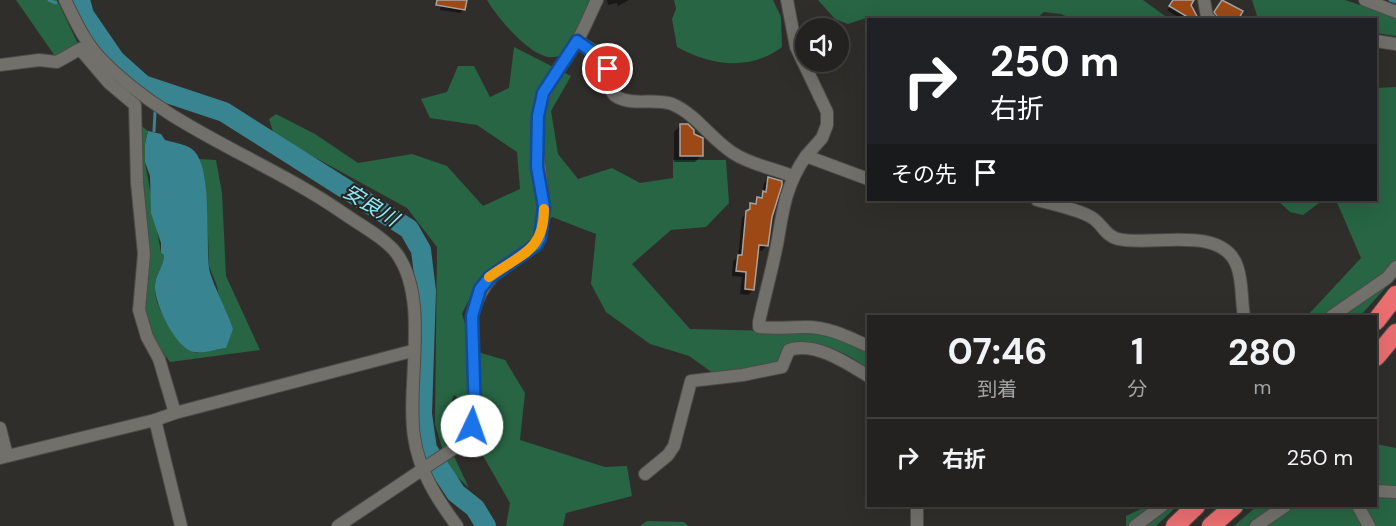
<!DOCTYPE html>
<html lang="ja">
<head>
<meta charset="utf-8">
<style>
	:root { --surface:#242220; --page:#2c2a29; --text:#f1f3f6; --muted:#a3a4a5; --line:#413f3e }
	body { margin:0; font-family:"DM Sans","Noto Sans JP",sans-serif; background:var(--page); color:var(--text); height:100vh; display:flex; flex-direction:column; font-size:22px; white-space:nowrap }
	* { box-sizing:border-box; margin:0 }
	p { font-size:20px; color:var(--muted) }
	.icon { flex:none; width:33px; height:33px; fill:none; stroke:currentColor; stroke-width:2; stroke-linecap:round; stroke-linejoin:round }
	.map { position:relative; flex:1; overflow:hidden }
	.panel { position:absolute; left:867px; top:315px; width:510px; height:192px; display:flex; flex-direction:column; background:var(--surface); border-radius:0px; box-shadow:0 6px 24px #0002,0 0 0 2px var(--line) }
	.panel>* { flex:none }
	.hud { position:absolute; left:867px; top:18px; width:510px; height:183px; border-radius:0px; box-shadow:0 6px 24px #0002,0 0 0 2px var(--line); background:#202124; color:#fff; overflow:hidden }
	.buttons { position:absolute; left:795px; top:18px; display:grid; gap:12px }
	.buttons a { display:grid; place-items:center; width:54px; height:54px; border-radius:50%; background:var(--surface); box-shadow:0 6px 24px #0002,0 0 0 2px var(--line); font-size:30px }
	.pin { position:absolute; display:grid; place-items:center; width:51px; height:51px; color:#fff; margin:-26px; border:3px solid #fff; border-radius:50%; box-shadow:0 2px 6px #0007 }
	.me { position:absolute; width:66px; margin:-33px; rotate:3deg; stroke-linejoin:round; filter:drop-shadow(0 0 4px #0008) }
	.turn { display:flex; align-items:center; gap:21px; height:126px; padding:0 24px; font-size:27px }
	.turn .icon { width:78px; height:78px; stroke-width:2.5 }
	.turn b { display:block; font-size:42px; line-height:51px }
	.then { display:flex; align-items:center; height:57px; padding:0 24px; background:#0003; gap:12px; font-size:22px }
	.eta { display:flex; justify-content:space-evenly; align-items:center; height:102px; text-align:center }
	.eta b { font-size:36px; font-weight:700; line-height:42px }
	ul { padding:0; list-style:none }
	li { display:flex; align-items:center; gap:18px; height:78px; padding:0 24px; border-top:2px solid var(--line) }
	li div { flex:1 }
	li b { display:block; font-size:22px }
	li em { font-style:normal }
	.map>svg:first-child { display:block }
	.green { fill:#276544 }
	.water { fill:#398491 }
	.shadow { fill:#0007 }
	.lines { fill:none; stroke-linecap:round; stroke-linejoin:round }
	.stream { stroke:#398491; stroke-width:3 }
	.river { stroke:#398491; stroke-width:20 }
	.building { fill:#9c4915; stroke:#a8a3a0; stroke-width:1.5 }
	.minor-casing { stroke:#4c4b48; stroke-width:14 }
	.motorway-casing { stroke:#4c4b48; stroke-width:20 }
	.minor { stroke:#72706b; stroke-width:12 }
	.motorway { stroke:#eb6e70; stroke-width:18 }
	.route-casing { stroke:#114b97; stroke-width:15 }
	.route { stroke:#1a73e8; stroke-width:10 }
	.slow { stroke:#f59e0b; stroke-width:10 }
	.labels { text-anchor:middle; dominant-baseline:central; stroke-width:4.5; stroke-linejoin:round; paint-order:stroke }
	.water-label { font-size:20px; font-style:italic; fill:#8aeafb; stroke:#262521 }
</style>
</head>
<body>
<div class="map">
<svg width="1396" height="526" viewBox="0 0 1396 526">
	<rect width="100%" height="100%" fill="#302e2b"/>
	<g class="green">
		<path d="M16,0H57L78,44L55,56Z"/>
		<path d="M487,0H591C583,16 576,43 562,54C540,71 496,16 487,0Z"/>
		<path d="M674,0H773L781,17L782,47C750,71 711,66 677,47L672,19L676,9Z"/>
		<path d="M818,0H1143L1169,19H1072L1061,14L1044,12L1036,19L866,18L848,24L835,19Z"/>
		<path d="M1252,0H1345L1396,17V36L1376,33V20L1258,19Z"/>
		<path d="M514,47L571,76L551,111L558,154L578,179L612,168L640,183L673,178V160H726L729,203L706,227L671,230L632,264L690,329L811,332L839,336L868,351V369C848,352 807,333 783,349L779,363L713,373L689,356L650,344L606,312L591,284L596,234L552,217L531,240L480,277L462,314L474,351L505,360L525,393L520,440L605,467L627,466L632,496L566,513L563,526H506L510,503L482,454L480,415L454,395L445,418L452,452L469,488L448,468L435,424L437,247L407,208L274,135L269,119L276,114L315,134L358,163L412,154L447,166L483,206L520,189L517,152L477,125L430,118L421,99L447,92L458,66H474L490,97L509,88Z"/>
		<path d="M1396,87V276L1360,316H1307L1361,258L1336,200H1376V88Z"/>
		<path d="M140,125L148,131L145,144V162L161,253L164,255C164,266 155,275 155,286C154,314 179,334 196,353L226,348L217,286L209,266L207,202L199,159L216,160L222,193L226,276L260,350L170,362L149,333L144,303Z"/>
		<path d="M1277,200H1323L1303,215L1290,212Z"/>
		<path d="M1376,444L1396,448V487L1382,486L1376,482Z"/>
		<path d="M1396,495V526H1234L1257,506H1376V497Z"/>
		<path d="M1147,506H1177L1156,526H1126V516Z"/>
		<path d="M647,521L684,522L688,526H640Z"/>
	</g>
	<path class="water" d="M148,131L161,134L165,140C174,143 189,144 195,152C212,171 206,243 209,268C211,281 228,313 233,329L226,348C217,349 203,354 194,352C176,349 154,303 155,286C155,275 164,266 164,255L161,253V243L151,213L150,176L145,162V144Z"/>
	<g class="shadow">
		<path d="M442,0H465L464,9L460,13L440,10Z"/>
		<path d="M607,0H629L618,6L617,3L608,5Z"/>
		<path d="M1177,0H1188L1198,20H1182L1167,10Z"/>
		<path d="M680,126L693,135L701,156L695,162H674V132Z"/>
		<path d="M769,178L771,216L767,245L762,251L757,250L753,290L748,295L740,294L742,277L732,276L733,261L738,257L742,218L762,194L764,183Z"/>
	</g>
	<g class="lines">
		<g class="stream">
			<path d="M49,0L56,3"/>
			<path d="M1390,0L1396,2"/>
			<path d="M143,85L159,100"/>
			<path d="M154,131L155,112"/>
		</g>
		<path class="river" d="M80,0L84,15L115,60L143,85L224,112L409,229L421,250L426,291L422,414L427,449L456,493L475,508L486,526"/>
	</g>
	<g class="building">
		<path d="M437,0H467L465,10L436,5Z"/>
		<path d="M1173,0H1194L1191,5L1199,20H1184L1186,16L1169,6Z"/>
		<path d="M1222,0L1243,11L1238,20H1219L1214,12Z"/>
		<path d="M680,124H688L694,130V134L703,138V156H680Z"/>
		<path d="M768,177L782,181V185L772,217L768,246L759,245L754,290L745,289L746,272L736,271L738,255H742L746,211L750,209V203L756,204L757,197L762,198L763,191L766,192Z"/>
	</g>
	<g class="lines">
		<g class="minor-casing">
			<g id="minor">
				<path d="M65,0C75,20 84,41 100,58C168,129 264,158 343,213C360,225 385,238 397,254C430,301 406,383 414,437C419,471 437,499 457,526"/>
				<path d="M787,0L796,47L827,112V125L822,138L806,156"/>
				<path d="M1204,0L1207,17L1211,20"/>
				<path d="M1365,0L1396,12"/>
				<path d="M577,41C588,47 604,55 608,68C611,78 606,90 617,97C634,106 654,98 672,104C696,114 711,139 733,153C751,165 773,168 792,176"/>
				<path d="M1376,41L1396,44"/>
				<path d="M0,65L39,60L57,62L80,49L109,83L135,105L137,183L144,254L139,310L147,337L159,359L175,413"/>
				<path d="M868,179L806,156C787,183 783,208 778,239C773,267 765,294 759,322V327C775,329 790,327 806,327C829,327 848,337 868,346"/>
				<path d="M1037,200C1051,204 1082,210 1094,219C1103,226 1106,236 1118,239C1152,247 1222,224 1237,266C1243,282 1241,300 1244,316"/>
				<path d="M1332,316L1387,278L1396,267"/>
				<path d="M155,420L181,526"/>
				<path d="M0,428L7,456"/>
				<path d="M0,458L155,420L175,413L412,351"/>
				<path d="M645,474L668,455L674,446L691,381L743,375L782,367L789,350C814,341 847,363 868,376"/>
				<path d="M1376,491L1396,492"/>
				<path d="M1358,506L1369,526"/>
				<path d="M338,526L456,447L469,435L475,414L472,316C484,274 502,267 536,245C554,211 532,159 538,118C543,85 561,69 577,41C585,28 590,14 597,0"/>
				<path d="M917,526V506"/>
				<path d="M1135,526L1162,506"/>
				<path d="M1256,526L1285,506"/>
			</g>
		</g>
		<g class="motorway-casing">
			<g id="motorway">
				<path d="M1376,321L1396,295"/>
				<path d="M1376,357L1396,333"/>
				<path d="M1175,526L1196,506"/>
				<path d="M1211,526L1234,506"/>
			</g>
		</g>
		<use href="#minor" class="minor"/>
		<use href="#motorway" class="motorway"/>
	</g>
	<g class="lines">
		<g class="route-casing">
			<path id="route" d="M472,426L475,414L472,316L480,289L489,278L536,245L540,238L544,207L537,167L538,116L543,93L577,41L598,56L608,69"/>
		</g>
		<use href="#route" class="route"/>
		<path class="slow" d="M489,277C519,255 544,252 544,209"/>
	</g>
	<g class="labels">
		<g class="water-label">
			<text transform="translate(371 205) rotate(32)">安良川</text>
		</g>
	</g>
</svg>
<div class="buttons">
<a><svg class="icon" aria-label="sound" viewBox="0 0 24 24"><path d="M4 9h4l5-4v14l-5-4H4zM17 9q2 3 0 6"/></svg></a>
</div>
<div class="pin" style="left:608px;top:69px;background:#d93025"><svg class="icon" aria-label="arrive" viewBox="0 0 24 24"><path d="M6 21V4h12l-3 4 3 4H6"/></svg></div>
<svg class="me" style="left:472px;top:426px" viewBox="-20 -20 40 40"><circle r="19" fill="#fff"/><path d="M0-13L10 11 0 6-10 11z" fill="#1a73e8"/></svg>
<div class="hud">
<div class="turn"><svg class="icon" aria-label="right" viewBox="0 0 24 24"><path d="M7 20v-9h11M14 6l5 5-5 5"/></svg><div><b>250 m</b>右折</div></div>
<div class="then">その先<svg class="icon" aria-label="arrive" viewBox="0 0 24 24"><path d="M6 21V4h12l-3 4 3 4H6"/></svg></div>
</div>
<section class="panel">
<div class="eta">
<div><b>07:46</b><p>到着</p></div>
<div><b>1</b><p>分</p></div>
<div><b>280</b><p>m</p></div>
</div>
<ul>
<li><svg class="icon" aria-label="right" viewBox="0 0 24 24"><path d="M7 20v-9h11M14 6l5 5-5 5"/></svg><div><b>右折</b></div><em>250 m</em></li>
</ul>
</section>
</div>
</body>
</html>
